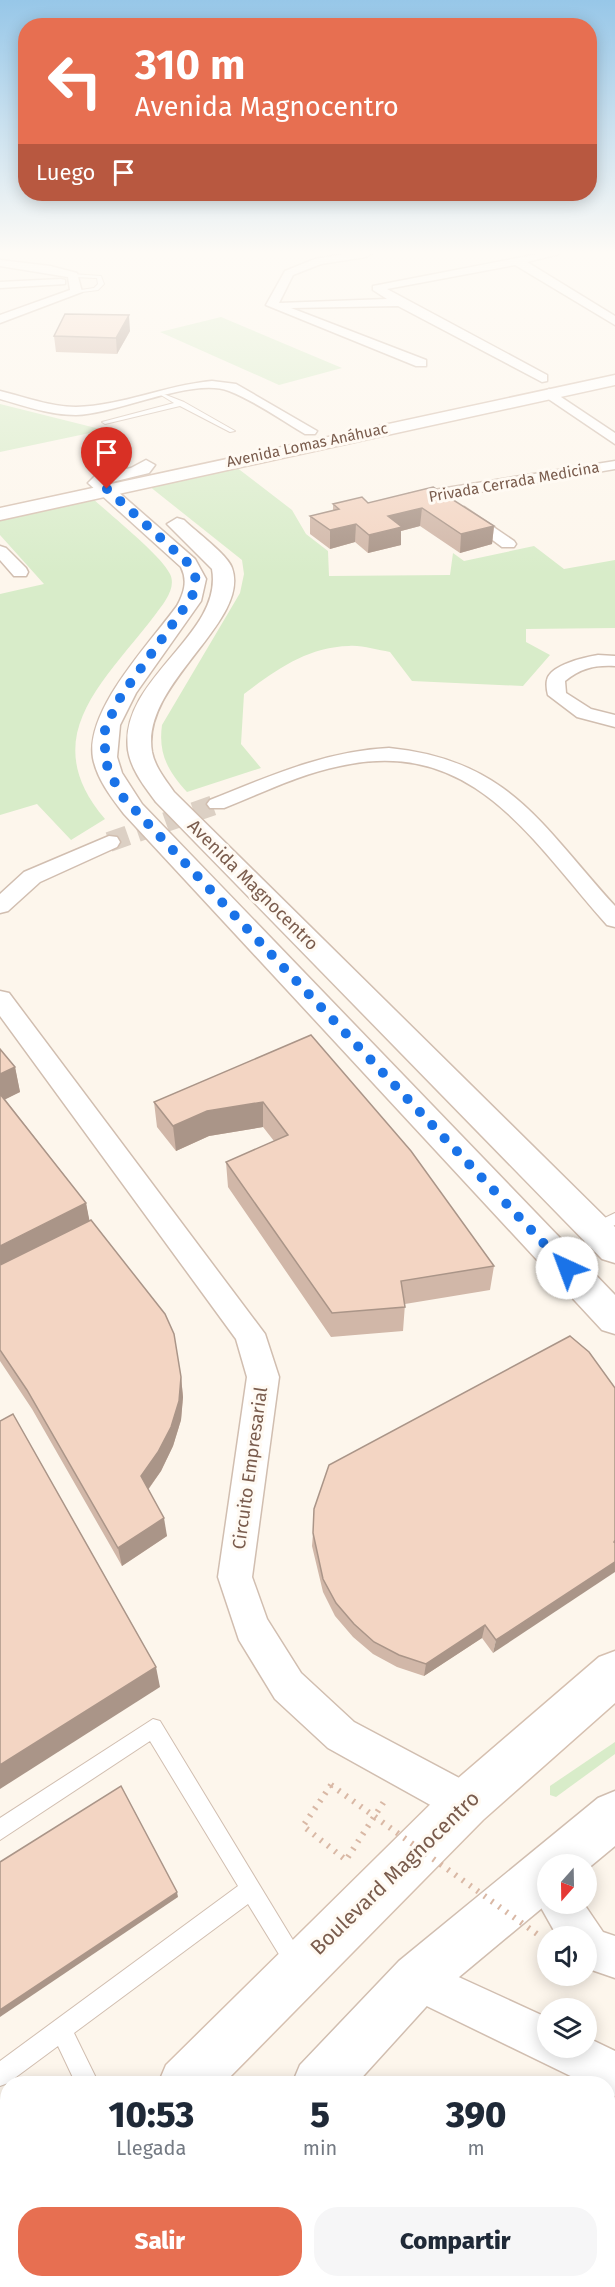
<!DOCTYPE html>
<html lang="es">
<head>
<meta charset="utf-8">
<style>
	:root { --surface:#fff; --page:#f6f6f7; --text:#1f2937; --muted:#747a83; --accent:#e76f51 }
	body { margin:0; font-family:"Fira Sans",sans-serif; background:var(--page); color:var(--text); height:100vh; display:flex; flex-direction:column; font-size:22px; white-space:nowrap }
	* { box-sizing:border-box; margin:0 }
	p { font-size:20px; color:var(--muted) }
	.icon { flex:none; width:33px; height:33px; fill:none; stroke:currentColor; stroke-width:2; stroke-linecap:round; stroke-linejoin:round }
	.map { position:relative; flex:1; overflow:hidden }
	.sheet { position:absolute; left:0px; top:2076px; width:615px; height:212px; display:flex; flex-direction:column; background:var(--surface); border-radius:24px 24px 0 0; box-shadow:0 3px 15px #0003 }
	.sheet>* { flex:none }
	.hud { position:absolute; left:18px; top:18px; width:579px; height:183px; border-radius:24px; box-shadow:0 3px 15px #0003; background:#e76f51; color:#fff; overflow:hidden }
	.needle { width:39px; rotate:200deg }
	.buttons { position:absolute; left:537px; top:1854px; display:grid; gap:12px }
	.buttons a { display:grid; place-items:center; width:60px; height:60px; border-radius:50%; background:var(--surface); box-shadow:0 3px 15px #0003; font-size:30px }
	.pin { position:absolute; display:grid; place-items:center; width:51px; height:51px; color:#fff; margin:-62px -26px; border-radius:50% 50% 50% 0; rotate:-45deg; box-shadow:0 0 6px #0007 }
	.pin .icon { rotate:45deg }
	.me { position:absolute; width:66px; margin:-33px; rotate:317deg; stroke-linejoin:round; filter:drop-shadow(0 0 4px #0008) }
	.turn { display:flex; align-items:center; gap:21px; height:126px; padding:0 18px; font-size:27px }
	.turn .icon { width:78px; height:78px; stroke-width:2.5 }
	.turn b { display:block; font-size:42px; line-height:51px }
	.then { display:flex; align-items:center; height:57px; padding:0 18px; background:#0003; gap:12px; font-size:22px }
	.eta { display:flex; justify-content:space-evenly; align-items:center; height:102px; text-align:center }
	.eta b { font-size:36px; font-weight:800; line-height:42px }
	.button { display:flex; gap:12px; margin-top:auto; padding:12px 18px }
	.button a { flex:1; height:69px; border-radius:24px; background:var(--accent); color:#fff; font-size:24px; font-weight:800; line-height:69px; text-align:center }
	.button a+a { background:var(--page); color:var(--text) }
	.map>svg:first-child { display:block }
	.green { fill:#d8ecc9 }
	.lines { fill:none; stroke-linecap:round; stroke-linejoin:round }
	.minor-tunnel { stroke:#dcd0c4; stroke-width:20; stroke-dasharray:20 10; stroke-linecap:butt }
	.service-casing { stroke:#d1beb0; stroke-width:2 }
	.minor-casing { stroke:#d1beb0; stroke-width:3 }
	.tertiary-casing { stroke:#d1beb0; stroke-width:3 }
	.secondary-casing { stroke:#d6c0b0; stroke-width:3 }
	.path { stroke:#d9b8a5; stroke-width:6; stroke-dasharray:2 7; stroke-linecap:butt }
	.service { fill:#fff; fill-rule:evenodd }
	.minor { fill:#fff; fill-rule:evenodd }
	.tertiary { fill:#fff; fill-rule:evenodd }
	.secondary { fill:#fff; fill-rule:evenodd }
	.path-bridge { stroke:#d9b8a5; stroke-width:6; stroke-dasharray:2 7; stroke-linecap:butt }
	.wall { fill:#d1b7a8 }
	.shaded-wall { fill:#aa9588 }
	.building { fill:#f3d5c3; stroke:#aa9588; stroke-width:1.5 }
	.route { stroke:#1a73e8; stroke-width:10; stroke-dasharray:0 18 }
	.labels { text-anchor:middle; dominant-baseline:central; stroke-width:6; stroke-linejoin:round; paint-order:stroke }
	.far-street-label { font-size:15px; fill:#7a5c4d; stroke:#fffaf3 }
	.street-label { font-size:18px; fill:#7a5c4d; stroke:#fffaf3 }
	.near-street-label { font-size:21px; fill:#7a5c4d; stroke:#fffaf3 }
</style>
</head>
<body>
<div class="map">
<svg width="615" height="2287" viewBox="0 0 615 2287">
	<rect width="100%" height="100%" fill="#fdf6ec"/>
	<g class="green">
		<path d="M221,317L342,368L279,385L160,332Z"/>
		<path d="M0,404L104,430L0,452Z"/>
		<path d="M236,467L292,510L306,534L328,551L329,576L450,575L453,553L464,561L534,546L564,569L615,560V628L526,629V642L550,655L523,686L412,681L390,652C377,650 362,645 349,646C307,647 276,670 244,694L241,744L261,768L187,792C168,771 158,754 162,725L240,593L244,574L242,560L149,486Z"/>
		<path d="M91,497C109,514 161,555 170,574C177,588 163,604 155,615C104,682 35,737 105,819L71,840L37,804L0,815V594L44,584L0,535V519Z"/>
		<path d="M615,1742V1754L556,1797L550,1795V1786Z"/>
	</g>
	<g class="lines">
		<path class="minor-tunnel" d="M109,842L217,804"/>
		<g class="service-casing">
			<g id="service">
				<path d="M71,274L101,276L104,284L98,290L74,293V291L94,288L98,284L97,278L73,277Z"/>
				<path d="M161,393L184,402L235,431L230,432L180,406L105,424L102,422L174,403L161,395Z"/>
				<path d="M615,1213V1225L600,1233H590L588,1229L590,1225Z"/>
				<path d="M153,1719L160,1721L302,1955L305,1962L302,1969L295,1972L288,1969L248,1904L74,2033L99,2084H76L58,2046L8,2083L0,2086V2061L238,1886L150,1741L0,1840V1818Z"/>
			</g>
		</g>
		<g class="minor-casing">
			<g id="minor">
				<path d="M345,254H371L366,257L321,264L293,275L279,303L387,299L373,290V286L538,254H559L527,262L615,316V325L515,265L387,289L547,375V381L542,382L398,306L291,308L426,360V366H416L266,305L285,271L315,259Z"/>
				<path d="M0,260L50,266L77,273L82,292L0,323V315L70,290L68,277L0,266Z"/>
				<path d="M61,279L65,280V284L0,288V282Z"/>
				<path d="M212,381L236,384L317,431L315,434H305C281,420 255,401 229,391C192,377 118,414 76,415C50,415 25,406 0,399V391C25,397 51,407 76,407C122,406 166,385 212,381Z"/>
				<path d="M549,389L615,433V444L544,396L542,393Z"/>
				<path d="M615,461V469L409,504L401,499L409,494Z"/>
				<path d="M464,507L514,541L516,544L514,547H502L459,515L456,512Z"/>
				<path d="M0,546L6,548L26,568L28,572L26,576H14L0,560Z"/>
				<path d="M598,655L615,656V666C595,665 581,668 565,681L566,693L591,709L615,715V727L577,717L548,695C547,691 546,684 547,680C550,665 585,657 598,655Z"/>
				<path d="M389,748C509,760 541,825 615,906V927L607,925C531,840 473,736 340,766C300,774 262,793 224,808H210L207,804L210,800C268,777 325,751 389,748Z"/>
				<path d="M109,836L117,837L120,842L117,847L40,882L8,911L0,913V894L24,872Z"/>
				<path d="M0,991L9,993L265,1334L279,1377L252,1577L267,1619L301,1673L354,1722L480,1789L486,1803L480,1817L466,1823L452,1817L328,1748L275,1699L239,1640L218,1577L247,1377L236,1339L0,1016Z"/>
				<path d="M548,1888V1904H584L603,1932L615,1936V1978L586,1968V1936H557L539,1904Z"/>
				<path d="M417,1958L548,2018V2048H586V2037L615,2051V2096L608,2093V2084H587L402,1994L396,1979L402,1964Z"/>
			</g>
		</g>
		<g class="tertiary-casing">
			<g id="tertiary">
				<path d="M146,460L155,465L149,473L108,483L195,559L206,579L201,601L136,693L120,725L117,757L122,773L142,804L615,1295V1334L602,1330L124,814C111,797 97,779 93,758C85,710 150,643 177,606C184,593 188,581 181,567L88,483L96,475L131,468Z"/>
				<path d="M177,518L184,520C195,531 228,555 232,568C251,622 140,684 152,752C155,767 165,779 174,792L615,1227V1263L602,1259L156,802C145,787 131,770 128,750C119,678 224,635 212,569L167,524Z"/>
				<path d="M615,1791V1846L586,1870V1864H548V1903L435,1997L356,2084H292L300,2065L399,1961L598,1798Z"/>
				<path d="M101,2280H162L159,2287H98Z"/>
			</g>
		</g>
		<g class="secondary-casing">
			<g id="secondary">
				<path d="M615,375V385L0,520V508Z"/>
				<path d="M615,1651V1703L483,1820L223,2084H158L166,2065L449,1786L599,1657Z"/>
				<path d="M8,2233V2280H30L23,2287H0V2236Z"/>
			</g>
		</g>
		<path class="path" d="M331,1785L303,1826L346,1860L385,1800"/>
		<use href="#service" class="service"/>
		<use href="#minor" class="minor"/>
		<use href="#tertiary" class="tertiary"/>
		<use href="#secondary" class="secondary"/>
		<path class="path-bridge" d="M331,1785L537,1934"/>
	</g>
	<g class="wall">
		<path d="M130,331L117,354L56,352L54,336Z"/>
		<path d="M433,487L494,526L492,544L460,553L420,526L401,531V545L368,553L355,542L330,549L310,534V516L333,511V504L368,503Z"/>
		<path d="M311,1035L494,1266L490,1290L405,1304L403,1331L331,1337L228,1187L226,1162L274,1141L263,1127L209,1136L176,1151L157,1127L154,1102Z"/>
		<path d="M0,1049L15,1067L20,1092L5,1099L86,1203L89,1221L181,1377L183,1397L181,1420L173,1446L161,1471L148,1490L167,1536L122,1566L32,1409L0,1361Z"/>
		<path d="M570,1336L493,1653L482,1638L424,1676L397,1667L373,1654L353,1637L335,1616L323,1592L312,1546L313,1533Z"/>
	</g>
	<g class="shaded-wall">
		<path d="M129,315L130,331L117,354L116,338Z"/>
		<path d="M422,508L420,526L401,531V545L368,553L369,535L388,516Z"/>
		<path d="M356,524L355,542L330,549V530Z"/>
		<path d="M494,526L492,544L460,553L461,534Z"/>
		<path d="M15,1067L20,1092L0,1102V1074Z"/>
		<path d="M263,1102V1127L209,1136L176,1151L173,1126L207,1111Z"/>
		<path d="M86,1203L91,1228L0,1273V1246Z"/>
		<path d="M181,1377L183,1397L181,1420L173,1446L161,1471L144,1495L141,1476Z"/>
		<path d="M164,1518L167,1536L122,1566L118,1548Z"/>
		<path d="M615,1562V1572L493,1653L496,1640Z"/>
		<path d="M485,1625L482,1638L424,1676L426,1664Z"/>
		<path d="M156,1667L160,1687L0,1789V1765Z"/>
		<path d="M177,1892L178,1897L0,2017V2010Z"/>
	</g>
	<g class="building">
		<path d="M65,314L129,315L116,338L54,336Z"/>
		<path d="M433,487L494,526L461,534L422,508L388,516L402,527L369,535L356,524L330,530L310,516L339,509L333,504L362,497L368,503Z"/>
		<path d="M311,1035L411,1151L494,1266L401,1281L405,1307L332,1313L226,1162L288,1135L263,1102L207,1111L173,1126L154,1102Z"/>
		<path d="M0,1049L15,1067L0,1074Z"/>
		<path d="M0,1094L86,1203L0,1246Z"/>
		<path d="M91,1220L165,1314L174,1334L181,1377L179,1401L171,1427L158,1452L141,1476L164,1518L118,1548L27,1390L0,1350V1265Z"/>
		<path d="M570,1336L589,1352L615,1388V1540L614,1542L615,1543V1562L496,1640L485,1625L426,1664L399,1655L374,1642L354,1624L336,1603L323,1579L313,1533L314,1509L329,1465Z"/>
		<path d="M13,1414L156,1667L0,1765V1421Z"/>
		<path d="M121,1786L177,1892L0,2010V1862Z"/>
	</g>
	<linearGradient id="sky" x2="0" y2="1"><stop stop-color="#97c7e8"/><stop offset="0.44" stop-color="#fefbf6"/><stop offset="1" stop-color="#fefbf6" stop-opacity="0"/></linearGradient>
	<rect width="615" height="574" fill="url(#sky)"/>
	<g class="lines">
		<path class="route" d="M107,489L188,563L196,579L192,597L121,696L105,728V761L120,794L567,1268"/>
	</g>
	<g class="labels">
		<g class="far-street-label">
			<text transform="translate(307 445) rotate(-12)">Avenida Lomas Anáhuac</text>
			<text transform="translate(514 482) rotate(-10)">Privada Cerrada Medicina</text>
		</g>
		<g class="street-label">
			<text transform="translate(253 885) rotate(45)">Avenida Magnocentro</text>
			<text transform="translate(250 1468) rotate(-82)">Circuito Empresarial</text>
		</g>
		<g class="near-street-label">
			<text transform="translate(395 1873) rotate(-44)">Boulevard Magnocentro</text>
		</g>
	</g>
</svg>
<div class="buttons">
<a><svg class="needle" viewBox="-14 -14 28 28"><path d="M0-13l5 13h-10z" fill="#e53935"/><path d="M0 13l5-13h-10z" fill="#747a83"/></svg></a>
<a><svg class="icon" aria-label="sound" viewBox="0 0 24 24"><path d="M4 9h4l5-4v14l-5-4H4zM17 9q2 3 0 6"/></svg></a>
<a><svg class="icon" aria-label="layers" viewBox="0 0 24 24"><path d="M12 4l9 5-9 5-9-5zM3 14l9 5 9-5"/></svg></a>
</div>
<div class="pin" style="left:107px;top:489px;background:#d93025"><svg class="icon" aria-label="arrive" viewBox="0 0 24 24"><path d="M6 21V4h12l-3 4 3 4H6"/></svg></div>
<svg class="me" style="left:567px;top:1268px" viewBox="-20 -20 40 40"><circle r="19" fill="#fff"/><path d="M0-13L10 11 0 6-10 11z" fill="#1a73e8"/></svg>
<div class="hud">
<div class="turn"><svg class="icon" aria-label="left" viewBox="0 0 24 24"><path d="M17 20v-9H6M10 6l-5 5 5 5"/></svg><div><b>310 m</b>Avenida Magnocentro</div></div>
<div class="then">Luego<svg class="icon" aria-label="arrive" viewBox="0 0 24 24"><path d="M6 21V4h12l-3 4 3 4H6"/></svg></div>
</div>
<section class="sheet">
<div class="eta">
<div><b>10:53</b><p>Llegada</p></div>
<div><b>5</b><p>min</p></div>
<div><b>390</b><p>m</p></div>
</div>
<div class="button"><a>Salir</a><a>Compartir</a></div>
</section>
</div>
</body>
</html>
